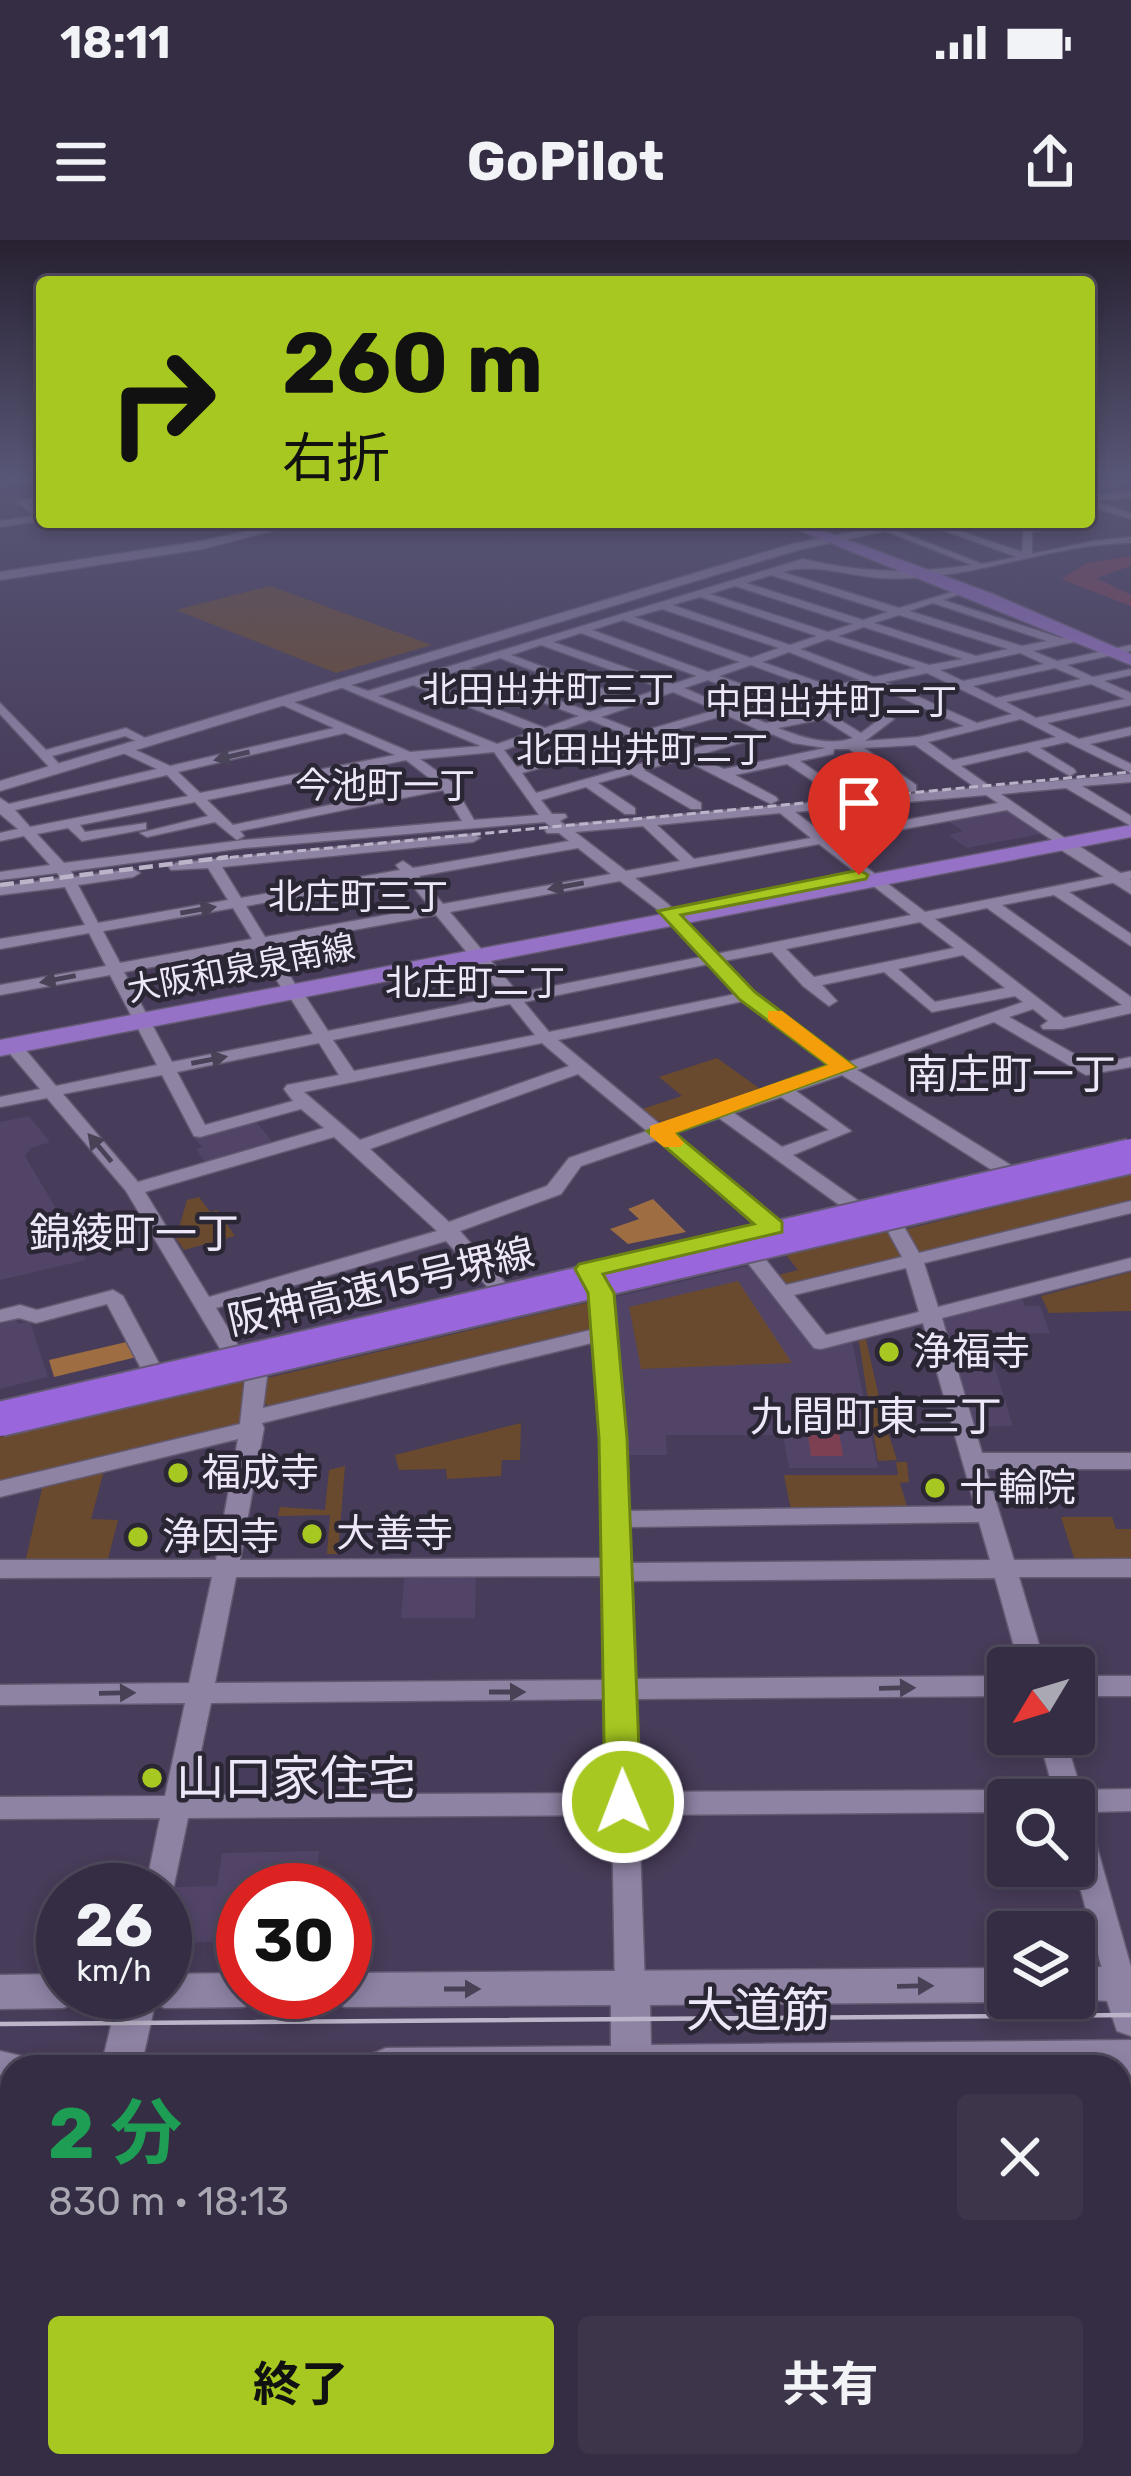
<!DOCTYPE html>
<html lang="ja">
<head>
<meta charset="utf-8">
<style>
	:root { --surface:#352d43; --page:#3d354a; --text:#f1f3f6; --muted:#aaa8b2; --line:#4f495c; --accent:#a6c821 }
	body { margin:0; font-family:Rubik,"Noto Sans JP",sans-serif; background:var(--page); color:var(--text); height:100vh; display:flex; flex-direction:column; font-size:45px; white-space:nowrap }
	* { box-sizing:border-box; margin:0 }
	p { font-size:39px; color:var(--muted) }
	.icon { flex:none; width:66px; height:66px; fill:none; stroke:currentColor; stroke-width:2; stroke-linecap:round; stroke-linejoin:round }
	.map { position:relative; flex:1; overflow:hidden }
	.panel { position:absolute; left:0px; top:1815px; width:1131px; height:423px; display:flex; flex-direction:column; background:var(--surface); border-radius:36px 36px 0 0; box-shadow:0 6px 18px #0003,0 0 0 3px var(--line) }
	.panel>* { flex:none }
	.top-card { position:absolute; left:36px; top:36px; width:1059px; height:252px; border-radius:12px; box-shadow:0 6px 18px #0003,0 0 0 3px var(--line); background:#a6c821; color:#111; overflow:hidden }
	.needle { width:78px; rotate:232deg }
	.fabs { position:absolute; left:987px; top:1407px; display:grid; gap:24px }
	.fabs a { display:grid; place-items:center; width:108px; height:108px; border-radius:12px; background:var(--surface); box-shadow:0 6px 18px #0003,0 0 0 3px var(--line); font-size:60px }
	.speed { position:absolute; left:36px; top:1623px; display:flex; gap:24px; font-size:60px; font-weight:700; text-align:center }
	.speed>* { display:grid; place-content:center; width:156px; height:156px; border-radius:50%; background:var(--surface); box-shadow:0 6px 18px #0003,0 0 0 3px var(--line); line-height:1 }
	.speed small { font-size:30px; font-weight:400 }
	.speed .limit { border:18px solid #d22; background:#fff; color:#111 }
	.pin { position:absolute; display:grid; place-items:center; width:102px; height:102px; color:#fff; margin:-123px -51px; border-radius:50% 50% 50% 0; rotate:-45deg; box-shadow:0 0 12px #0007 }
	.pin .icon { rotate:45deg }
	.me { position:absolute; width:132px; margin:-66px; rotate:359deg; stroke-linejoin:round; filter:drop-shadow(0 0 9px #0008) }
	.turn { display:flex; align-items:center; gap:42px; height:252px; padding:0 48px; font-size:54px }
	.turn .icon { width:156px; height:156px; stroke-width:2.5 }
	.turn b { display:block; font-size:84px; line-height:102px }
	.round { display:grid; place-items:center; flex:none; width:126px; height:126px; border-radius:12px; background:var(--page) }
	.summary { display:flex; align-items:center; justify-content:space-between; height:204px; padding:0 48px }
	h1 { font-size:72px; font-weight:700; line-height:90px; color:#1e9e55 }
	.cta { display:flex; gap:24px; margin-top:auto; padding:24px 48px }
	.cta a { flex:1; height:138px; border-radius:12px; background:var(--accent); color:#111; font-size:48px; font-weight:700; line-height:138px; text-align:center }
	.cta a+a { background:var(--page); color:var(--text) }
	.status { display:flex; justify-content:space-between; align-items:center; height:84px; padding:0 60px; background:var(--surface); direction:ltr }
	.status svg { height:33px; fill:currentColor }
	header { display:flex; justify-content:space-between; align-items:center; height:156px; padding:0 48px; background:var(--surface); font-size:54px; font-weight:700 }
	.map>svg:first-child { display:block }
	.built { fill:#514467 }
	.green { fill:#694a2e }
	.forest { fill:#9e6d42 }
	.water { fill:#7c4052 }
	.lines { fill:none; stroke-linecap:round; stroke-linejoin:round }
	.street-casing { stroke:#635a72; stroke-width:3 }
	.secondary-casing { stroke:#635a72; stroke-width:3 }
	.primary-casing { stroke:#635a72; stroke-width:3 }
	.street { fill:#8f83a4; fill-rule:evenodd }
	.secondary { fill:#8f83a4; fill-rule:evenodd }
	.primary { fill:#9672c6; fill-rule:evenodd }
	.tram { stroke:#bcb4c9; stroke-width:4.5 }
	.rail-far1 { stroke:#bcb4c9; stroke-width:3; stroke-dasharray:9 4.5; stroke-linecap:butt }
	.rail { stroke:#bcb4c9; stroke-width:4.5; stroke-dasharray:14 6; stroke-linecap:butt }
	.highway-bridge-casing { stroke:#635a72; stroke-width:38; stroke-linecap:butt }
	.highway-bridge { stroke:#9a66dc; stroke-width:34 }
	.oneway { fill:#494256 }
	.route { fill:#a6c821; stroke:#6c8215; stroke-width:3 }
	.slow { fill:#f59e0b }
	.poi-dot { fill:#a6c821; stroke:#2b2634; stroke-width:4.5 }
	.labels { text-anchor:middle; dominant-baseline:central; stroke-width:9; stroke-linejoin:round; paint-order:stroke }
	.far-street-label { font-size:33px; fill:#eee7f9; stroke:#2b2634 }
	.far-neighbourhood-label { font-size:36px; fill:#eee7f9; stroke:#2b2634 }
	.street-label { font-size:39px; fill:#eee7f9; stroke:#2b2634 }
	.poi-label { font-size:39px; fill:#eee7f9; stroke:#2b2634; text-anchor:start }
	.neighbourhood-label { font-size:42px; fill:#eee7f9; stroke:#2b2634 }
	.near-poi-label { font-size:48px; fill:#eee7f9; stroke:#2b2634; text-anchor:start }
	.near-street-label { font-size:48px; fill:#eee7f9; stroke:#2b2634 }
</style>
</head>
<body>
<div class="status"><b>18:11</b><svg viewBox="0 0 49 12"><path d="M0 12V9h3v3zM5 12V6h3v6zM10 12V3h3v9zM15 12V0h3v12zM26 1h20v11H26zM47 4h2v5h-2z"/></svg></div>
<header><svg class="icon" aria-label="menu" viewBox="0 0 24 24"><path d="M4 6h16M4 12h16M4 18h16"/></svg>GoPilot<svg class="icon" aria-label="share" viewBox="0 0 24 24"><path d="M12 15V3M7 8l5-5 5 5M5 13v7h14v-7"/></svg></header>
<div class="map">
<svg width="1131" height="2236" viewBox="0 0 1131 2236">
	<rect width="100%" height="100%" fill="#473c59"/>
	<g class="built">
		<path d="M1009,569L1046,593L967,608L948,595L963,591L945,579Z"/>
		<path d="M29,876L50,902L31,908L25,916L86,1020L0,1040V882Z"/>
		<path d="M254,879L274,904L206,923L196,909L202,907L193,896Z"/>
		<path d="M752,1025L815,1110L852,1101L878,1228H789L783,1195H666L667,1215H623L607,1059Z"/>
		<path d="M1021,1056L1025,1066H1040L1050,1093L985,1095L1013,1186L973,1187L939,1077Z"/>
		<path d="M13,1076L19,1084L30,1081L48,1137L0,1149V1079Z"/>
		<path d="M405,1331L476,1332L475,1378H401Z"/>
		<path d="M319,1611L316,1650H243V1701L165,1703L173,1647L217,1646L222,1613Z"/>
	</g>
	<g class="green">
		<path d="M270,346L432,405L336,433L176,370Z"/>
		<path d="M717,818L763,851L665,884L639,870L682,856L659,837Z"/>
		<path d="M1131,934V963L917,1014L903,990Z"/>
		<path d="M199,957L210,972L217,970L235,996L184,1010L171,991L179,988L187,960Z"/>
		<path d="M892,991L906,1017L783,1048L774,1036L798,1030L786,1015Z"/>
		<path d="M1131,1032V1071L1049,1073L1041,1056Z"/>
		<path d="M738,1041L792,1123L641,1129L629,1067Z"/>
		<path d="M594,1061L597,1087L591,1093L272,1169L261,1160L263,1139Z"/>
		<path d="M865,1095L881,1166L903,1171L906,1179L885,1183L897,1220L878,1221L858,1096Z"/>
		<path d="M252,1137L246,1184L0,1245V1197Z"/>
		<path d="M521,1183L520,1220H502L501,1236L447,1239L446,1229L399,1230L395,1215Z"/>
		<path d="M896,1222H907L909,1242L900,1243L908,1270H791L784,1235H898Z"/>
		<path d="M345,1226L338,1314H327L330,1275L278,1276L280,1267L325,1270L329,1230Z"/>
		<path d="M105,1227L91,1279L118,1280L108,1319H26L43,1244Z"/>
		<path d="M1061,1277H1112L1116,1289H1131V1321H1075Z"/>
		<path d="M0,2067H12V2205L0,2206Z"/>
	</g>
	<g class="forest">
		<path d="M653,959L686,992L628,1004L610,989L639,979L628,969Z"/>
		<path d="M135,1100L141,1116L54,1137L49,1120Z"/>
	</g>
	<g class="water">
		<path d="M1131,316V326L1096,338L1131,355V366L1061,339L1087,323Z"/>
		<path d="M804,1168L835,1169L843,1216H811Z"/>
	</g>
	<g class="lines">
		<g class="street-casing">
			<g id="street">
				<path d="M33,239L29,242L0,246V240Z"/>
				<path d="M1131,239V244L1089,249V243Z"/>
				<path d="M42,256V262L29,264L42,273V281L0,287V281L34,276L18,262Z"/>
				<path d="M1089,260L1131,273V279L1089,266Z"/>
				<path d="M862,282H875L982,324L1017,317L920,282H934L1022,312L1024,288L1070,282L1032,292V314L1093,301L1131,297V303C1047,304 967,343 882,338C848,336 814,322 782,332L899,368L969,347V351L943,360L1061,398L1087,395V399L1033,411L1057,421L1131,405V411L1067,425L1093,437L1131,429V435L1104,441L1131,453V465L1047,483L1079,499L1131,487V495L1090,504L1131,524V533L1067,502L1040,508L1074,529L1076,532L1070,536L1027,511L961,526L991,547L1131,534V542L1082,546L1131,576V586L1066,548L1001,554L1069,601V607L1064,608L1007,570L833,602L925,672L1131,631V639L1069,652L1131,694V706L1054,655L1002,665L1131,757V773L1062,789H1043L1041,786L1048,781L1033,769L1009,777L1094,825L1131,817V827L1086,835L994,782L857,830L1017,929L1019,933L1017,937H1003L842,835L796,851L851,891L793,915L863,964L865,968L863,972H849L719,878L672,894L780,983L783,987L780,991H766L657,900L581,926L561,954L460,991L508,1046L511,1050L508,1054H494L446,1001L216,1068L242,1112L239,1117H225L126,951L47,858L0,867V857L40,849L6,809V801H18L56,846L157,825L110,735L0,755V745L106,726L89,693L0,709V699L85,685L65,647L0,655V647L61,638L57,633L0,640V632L50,625L24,596L0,601V593L18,589L0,574V558L9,564L157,529L121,512L119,509L125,505L170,526L334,488L278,463V459L282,457L410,512L481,506L333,444L339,441L368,451L803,319C861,333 913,334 972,325ZM771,335L888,372L863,380L746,343ZM735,346L853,384L828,392L710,354ZM700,357L817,396L790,405L672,365ZM933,363L1047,401L1022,406L909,371ZM662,369L779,408L751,418L634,377ZM899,375L1008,409L976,416L874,383ZM623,380L740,422L708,432L592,390ZM864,387L963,419L929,425L838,396ZM581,393L697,436L673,444L553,402ZM828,399L916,428L874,437L800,409ZM541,405L662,448L630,459L511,415ZM789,412L860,440L830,446L762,422ZM1020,413L1044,424L963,441L940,430ZM500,418L619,463L590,472L469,428ZM751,425L817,449L776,457L719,436ZM1055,428L1081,439L996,458L973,446ZM458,431L579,476L545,488L425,441ZM927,433L1012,474L977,483L885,442ZM708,440L762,460L728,467L684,448ZM871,444L964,486L918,497L865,501L894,479L844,450ZM1091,444L1125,459L1036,478L1006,462ZM413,445L533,492L497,504L378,456ZM673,452L716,470L640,492L601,477ZM832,453L880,479L861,493L825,471L766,483L740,472ZM726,475L759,490L685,511L651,496ZM823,479L853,498C830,507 800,497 778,488ZM1021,479L1056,497L953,520L928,502ZM590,480L627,495L517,527L504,510ZM345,493L395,515L200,553L178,532ZM772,494L793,503L826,508L724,529L695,516ZM638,500L672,515L536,553L522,533ZM915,505L976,548L565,585L560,581L567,577L565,574H552L541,560L586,547L625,574H635V568L598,543L631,534L691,569H701V563L644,530L683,519L771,564L778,560L776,557L735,535L787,524L839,558L844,557V551L800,521L833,514L834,509H849L911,552L916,551V545L864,508ZM494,512L539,575L474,580L452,542L420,519ZM406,520L436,543L233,585L207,560ZM167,535L188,556L30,587L15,570ZM443,550L462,581L244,600L64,623L37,594L68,588L82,601L141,590L146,589V583L85,592L80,585L195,562L208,576L140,593L147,597L215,582L237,600L244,596L240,591ZM986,555L998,563L825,595L795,572ZM780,573L811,598L694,619L657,585ZM545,582L550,586L545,590L547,593H559L569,601L413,628L403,621L396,625L400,630L241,658L222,627L473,602L480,598L473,594L176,623L169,627L171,630L208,628L228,660L98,683L78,645L133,637L140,633L133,629L74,637L71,631L244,608ZM643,586L680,621L626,631L575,592ZM819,604L911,675L716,714L668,664L635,638ZM578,608L611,634L443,664L419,636ZM406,638L430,667L265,697L246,666ZM620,641L658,670L701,717L518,753L450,672ZM233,668L252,699L120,723L103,691ZM987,668L1122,765L1064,778L935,679ZM436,675L503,756L328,791L300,748L293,746L295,744L271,705ZM920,682L954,708L814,737L786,709ZM257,708L281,747L288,749L286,751L313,794L172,822L124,732ZM772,712L803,746L829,766L837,761L822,745L884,732L932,772L1015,756L1023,762L846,823L753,753L723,721ZM963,715L1005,748L935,762L898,729ZM709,724L736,754L549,792L524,762ZM744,761L832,828L662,886L558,800ZM510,764L535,795L354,831L333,800ZM319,803L339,835L287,845L284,849L293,861L205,885L177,832ZM542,803L569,826L360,900L304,852ZM578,834L647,891L569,918L547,946L449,982L370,909ZM162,835L194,896L200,897L301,869L324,888L138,942L63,854ZM781,857L829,890L782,907L734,873ZM334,897L437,991L209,1057L145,952Z"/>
				<path d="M0,463L46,510L126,488L153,502L147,506L125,496L52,516L60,525L50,528L0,474Z"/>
				<path d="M1131,961V973L924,1023L938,1067L1131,1018V1030L942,1078L982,1213H1131V1229H986L1014,1320L1131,1319V1337H1019L1046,1428H1020L995,1338L632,1341L635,1439L1008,1436V1456L636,1459L639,1552L1008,1550L1018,1553L1021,1560H1008V1572L639,1575L645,1748L641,1757L630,1761L619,1757L615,1748L612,1575L188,1578L173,1650L165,1660V1650H145L160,1578L0,1579V1557L165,1556L185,1463L0,1465V1445L189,1443L212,1337L0,1338V1320H216L238,1199L0,1257V1241L240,1184L247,1121L258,1114L269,1121L263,1168L595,1089L586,1042L596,1036L606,1042L616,1093L629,1271L975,1266L923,1083L821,1109L814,1108L737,1009L740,1005H754L786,1045L902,1017L879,975L888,969L895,971L919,1013ZM906,1028L919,1072L826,1095L794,1055ZM596,1102L607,1318L240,1320L264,1188L262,1183ZM979,1282L990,1320L631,1323L630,1287ZM607,1336L609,1440L215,1443L236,1337ZM610,1459L611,1553L192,1555L211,1463Z"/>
				<path d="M113,1050L123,1056L163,1131L159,1136H145L107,1064L36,1083L19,1078L0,1082V1070L20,1065L37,1070Z"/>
				<rect x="1074" y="1436" width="57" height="20"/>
				<path d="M1038,1494H1064L1081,1550L1131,1549V1571L1087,1572L1131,1727V1754L1121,1757L1110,1753L1106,1744L1074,1625V1560H1056Z"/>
				<rect x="1119" y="2022" width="12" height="34"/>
				<rect x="0" y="2033" width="12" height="34"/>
				<path d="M1119,2194H1131V2230L1109,2226H1119Z"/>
				<path d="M34,2226H70L68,2236H32Z"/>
				<path d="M223,2226H259L257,2236H221Z"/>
				<path d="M626,2226H662L663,2236H627Z"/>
			</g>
		</g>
		<g class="secondary-casing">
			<g id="secondary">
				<path d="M1131,251V257L1089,262V256Z"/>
				<path d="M286,282H308L202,309L0,340V332L202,301Z"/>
				<path d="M903,282H927L798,310L0,551V541L792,304Z"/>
				<path d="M1058,600H1070L1131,640V654L1058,608Z"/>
				<path d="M1074,1727H1131V1796L1117,1791L1107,1761L1065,1758H1074Z"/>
				<path d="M1008,1728V1758H1019L1008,1762L650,1765L651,1805L1131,1800V1836L1119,1837V1827H366L372,1814L386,1808L611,1806V1765L345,1767L331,1762L327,1752H345V1733Z"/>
				<path d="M243,1733V1752H261L257,1762L243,1767L165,1768L155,1764L141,1827H101L119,1752H165V1734Z"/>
				<path d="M63,1734V1752H82L77,1763L63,1768L0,1769V1735Z"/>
				<path d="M0,1811L26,1817L31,1827H12V1849H0Z"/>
			</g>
		</g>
		<g class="primary-casing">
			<g id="primary">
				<path d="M779,282H799L993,354L1131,414V425Z"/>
				<path d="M1131,585V597L0,816V800Z"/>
			</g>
		</g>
		<use href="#street" class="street"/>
		<use href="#secondary" class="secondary"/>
		<use href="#primary" class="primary"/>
		<path class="tram" d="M0,1784L1131,1775"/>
		<path class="rail-far1" d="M203,620L1131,532"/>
		<path class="rail" d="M0,645L228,617"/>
		<g class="highway-bridge-casing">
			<path id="highway-bridge" d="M0,1179L1131,916"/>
		</g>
		<use href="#highway-bridge" class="highway-bridge"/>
	</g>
	<defs><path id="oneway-solid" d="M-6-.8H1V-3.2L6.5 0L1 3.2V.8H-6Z" transform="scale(3)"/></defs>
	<g class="oneway">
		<use href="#oneway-solid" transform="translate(232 516) rotate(167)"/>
		<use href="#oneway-solid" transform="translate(566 646) rotate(170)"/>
		<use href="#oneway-solid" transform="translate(198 670) rotate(-10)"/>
		<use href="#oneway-solid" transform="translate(58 739) rotate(169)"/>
		<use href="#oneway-solid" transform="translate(209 820) rotate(-11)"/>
		<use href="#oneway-solid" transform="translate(100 908) rotate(-130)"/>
		<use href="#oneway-solid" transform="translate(897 1448) rotate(-1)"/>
		<use href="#oneway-solid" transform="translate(507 1452)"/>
		<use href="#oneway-solid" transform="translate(117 1453) rotate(-1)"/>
		<use href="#oneway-solid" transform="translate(915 1746) rotate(-1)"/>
		<use href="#oneway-solid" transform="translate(462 1749)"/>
	</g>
	<linearGradient id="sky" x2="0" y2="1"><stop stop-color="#272131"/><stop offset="0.43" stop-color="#585676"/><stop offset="1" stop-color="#585676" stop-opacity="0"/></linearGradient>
	<rect width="1131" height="552" fill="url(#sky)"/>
	<path class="route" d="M859,630L868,635L866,639L681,675L755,752L855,827L675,893L782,982V992L603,1034L614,1053L627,1198L641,1562L636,1572L623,1576L611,1572L605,1562L599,1198L588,1053L575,1029L579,1024L754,984L647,891L828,825L740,760L658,671Z"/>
	<path class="slow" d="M768,771H782L855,827L675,893L684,903L680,907H664L650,896V886L828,825L768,780Z"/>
	<g class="poi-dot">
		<circle cx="889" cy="1112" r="12"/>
		<circle cx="178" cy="1233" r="12"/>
		<circle cx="935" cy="1248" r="12"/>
		<circle cx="312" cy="1294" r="12"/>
		<circle cx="138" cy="1297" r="12"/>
		<circle cx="152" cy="1538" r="12"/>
	</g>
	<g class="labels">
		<g class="far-street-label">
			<text transform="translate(241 728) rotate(-11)">大阪和泉泉南線</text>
		</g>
		<g class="far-neighbourhood-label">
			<text x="548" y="449">北田出井町三丁</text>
			<text x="831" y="461">中田出井町二丁</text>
			<text x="642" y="509">北田出井町二丁</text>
			<text x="385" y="545">今池町一丁</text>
			<text x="358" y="656">北庄町三丁</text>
			<text x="475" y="742">北庄町二丁</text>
		</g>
		<g class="street-label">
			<text transform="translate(381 1047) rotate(-13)">阪神高速15号堺線</text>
		</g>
		<g class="poi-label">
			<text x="913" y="1112">浄福寺</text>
			<text x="202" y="1233">福成寺</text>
			<text x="959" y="1248">十輪院</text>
			<text x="336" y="1294">大善寺</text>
			<text x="162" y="1297">浄因寺</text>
		</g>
		<g class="neighbourhood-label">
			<text x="1011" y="835">南庄町一丁</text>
			<text x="134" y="994">錦綾町一丁</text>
			<text x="876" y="1177">九間町東三丁</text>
		</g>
		<g class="near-poi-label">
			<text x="176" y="1538">山口家住宅</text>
		</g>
		<g class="near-street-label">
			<text x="758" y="1770">大道筋</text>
		</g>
	</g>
</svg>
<div class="fabs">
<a><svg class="needle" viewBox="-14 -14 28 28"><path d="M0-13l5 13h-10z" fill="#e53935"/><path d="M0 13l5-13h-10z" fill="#aaa8b2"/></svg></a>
<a><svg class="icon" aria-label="search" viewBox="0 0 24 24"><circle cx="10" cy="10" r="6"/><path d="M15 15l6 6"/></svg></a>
<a><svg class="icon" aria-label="layers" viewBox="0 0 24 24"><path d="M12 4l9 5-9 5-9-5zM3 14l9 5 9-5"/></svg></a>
</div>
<div class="speed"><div>26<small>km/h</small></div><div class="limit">30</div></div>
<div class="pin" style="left:859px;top:635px;background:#d93025"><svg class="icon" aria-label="arrive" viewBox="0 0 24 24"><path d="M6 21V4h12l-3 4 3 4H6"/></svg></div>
<svg class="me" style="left:623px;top:1562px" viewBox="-20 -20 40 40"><circle r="17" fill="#a6c821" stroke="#fff" stroke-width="3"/><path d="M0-11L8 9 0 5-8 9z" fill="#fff"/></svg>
<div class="top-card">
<div class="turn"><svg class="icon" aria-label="right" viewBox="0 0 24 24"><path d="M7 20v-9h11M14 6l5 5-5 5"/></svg><div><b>260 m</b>右折</div></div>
</div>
<section class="panel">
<div class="summary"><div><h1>2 分</h1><p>830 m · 18:13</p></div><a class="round"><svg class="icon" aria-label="close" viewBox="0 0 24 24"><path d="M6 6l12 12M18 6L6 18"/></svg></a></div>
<div class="cta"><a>終了</a><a>共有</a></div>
</section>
</div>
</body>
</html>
